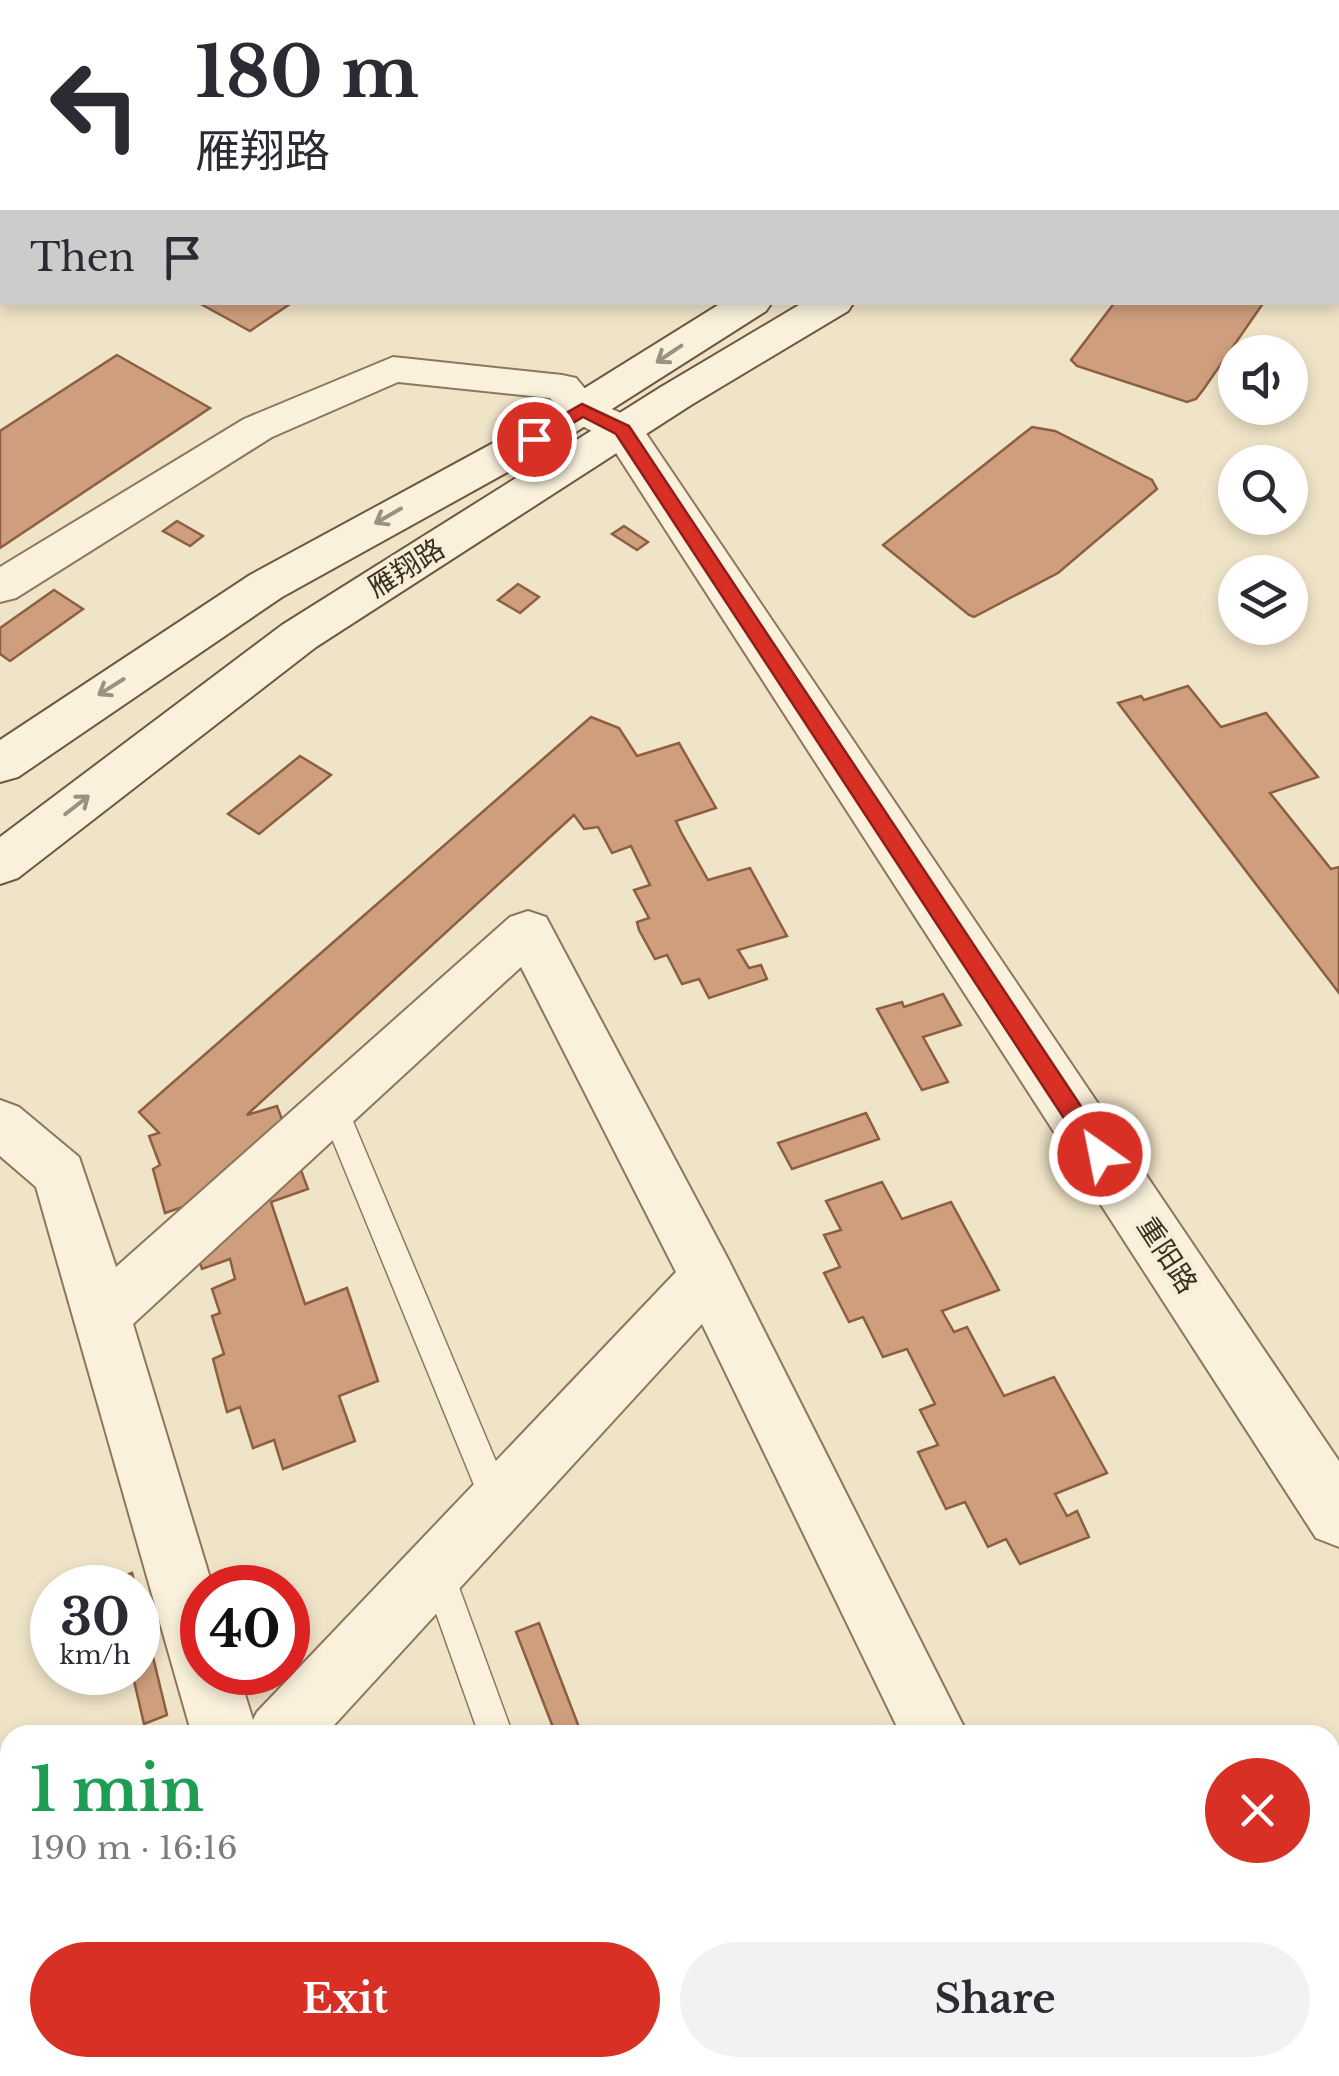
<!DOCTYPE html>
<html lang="en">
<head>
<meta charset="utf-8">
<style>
	:root { --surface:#fff; --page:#f2f2f3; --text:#2b2b33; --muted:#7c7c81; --accent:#d93025 }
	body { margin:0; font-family:"Libre Baskerville","Noto Sans SC",serif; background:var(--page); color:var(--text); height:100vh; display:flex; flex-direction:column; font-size:38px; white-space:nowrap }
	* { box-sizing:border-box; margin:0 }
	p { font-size:32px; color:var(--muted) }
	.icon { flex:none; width:55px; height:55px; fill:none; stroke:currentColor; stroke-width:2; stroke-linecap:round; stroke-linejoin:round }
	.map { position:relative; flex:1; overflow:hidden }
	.sheet { position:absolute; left:0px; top:1725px; width:1340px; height:352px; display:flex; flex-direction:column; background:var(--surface); border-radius:30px 30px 0 0; box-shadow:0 5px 15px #0003 }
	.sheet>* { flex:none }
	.banner { position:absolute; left:0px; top:0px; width:1340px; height:305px; box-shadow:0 5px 15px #0003; background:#fff; color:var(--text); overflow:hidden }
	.controls { position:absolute; left:1218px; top:335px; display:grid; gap:20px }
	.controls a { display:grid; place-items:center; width:90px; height:90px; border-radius:50%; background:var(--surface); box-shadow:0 5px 15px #0003; font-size:50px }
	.speed { position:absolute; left:30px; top:1565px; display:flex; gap:20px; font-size:50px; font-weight:700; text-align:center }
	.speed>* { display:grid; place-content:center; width:130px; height:130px; border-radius:50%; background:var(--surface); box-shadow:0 5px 15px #0003; line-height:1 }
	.speed small { font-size:25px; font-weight:400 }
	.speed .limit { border:15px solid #d22; background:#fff; color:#111 }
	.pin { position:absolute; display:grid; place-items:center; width:85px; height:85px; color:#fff; margin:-42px; border:5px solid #fff; border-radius:50%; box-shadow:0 2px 10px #0007 }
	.me { position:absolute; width:110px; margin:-55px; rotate:327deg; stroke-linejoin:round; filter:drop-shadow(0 0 8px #0008) }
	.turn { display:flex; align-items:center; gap:35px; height:210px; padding:0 30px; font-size:45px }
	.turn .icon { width:130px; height:130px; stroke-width:2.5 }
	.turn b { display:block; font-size:70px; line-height:85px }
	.then { display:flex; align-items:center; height:95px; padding:0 30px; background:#0003; gap:20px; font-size:38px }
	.round { display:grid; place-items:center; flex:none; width:105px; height:105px; border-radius:52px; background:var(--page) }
	.head { display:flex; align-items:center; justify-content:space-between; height:170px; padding:0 30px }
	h1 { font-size:60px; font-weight:800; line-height:75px; color:#1e9e55 }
	.action { display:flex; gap:20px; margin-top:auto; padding:20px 30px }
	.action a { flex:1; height:115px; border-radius:60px; background:var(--accent); color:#fff; font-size:40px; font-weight:800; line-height:115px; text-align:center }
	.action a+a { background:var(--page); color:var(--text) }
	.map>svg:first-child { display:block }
	.building { fill:#cf9f7d; stroke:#8d5f41; stroke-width:2.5 }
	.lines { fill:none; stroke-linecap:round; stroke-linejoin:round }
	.service-casing { stroke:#8d765c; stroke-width:3 }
	.minor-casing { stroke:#8d765c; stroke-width:4 }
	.tertiary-casing { stroke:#8d765c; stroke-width:4 }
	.secondary-casing { stroke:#6f573f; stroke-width:4 }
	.service { fill:#faf1dc; fill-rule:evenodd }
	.minor { fill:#faf1dc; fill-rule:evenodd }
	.tertiary { fill:#faf1dc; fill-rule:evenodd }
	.secondary { fill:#faf1dc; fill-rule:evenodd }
	.oneway { stroke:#9c907e }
	.route { fill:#d93025; stroke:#8d1f18; stroke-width:2.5 }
	.labels { text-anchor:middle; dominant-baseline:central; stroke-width:8; stroke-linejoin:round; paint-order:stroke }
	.street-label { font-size:28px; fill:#3d2e20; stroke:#f7eed8 }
</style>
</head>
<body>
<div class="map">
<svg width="1339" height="2076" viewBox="0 0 1339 2076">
	<rect width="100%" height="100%" fill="#f0e4c8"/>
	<g class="building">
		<path d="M203,0H302L308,2H208Z"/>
		<path d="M0,122L2,123V217L0,215Z"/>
		<path d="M197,302H293L250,331Z"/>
		<path d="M1115,302H1264L1203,390L1196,399L1187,402L1077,366L1071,360Z"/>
		<path d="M117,355L210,408L0,548V431Z"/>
		<path d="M1032,427L1055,431L1152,480L1157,489L1058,573L974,617L969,615L883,545Z"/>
		<path d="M177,521L203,536L190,546L163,531Z"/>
		<path d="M624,526L648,542L637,550L612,534Z"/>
		<path d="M518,584L539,597L520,613L498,600Z"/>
		<path d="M54,590L83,609L10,661L0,654V628Z"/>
		<path d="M1188,686L1221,727L1266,713L1318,777L1270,793L1331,869L1339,867V993L1118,703L1141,696L1144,700Z"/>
		<path d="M591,717L619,728L637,756L679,743L716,808L676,821L681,832L708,880L750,868L787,936L738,950L749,968L761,965L767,979L709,998L699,979L682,984L667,955L655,959L639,930L637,922L649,918L634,890L650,885L631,846L612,853L598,827L584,829L574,815L250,1112L247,1115L277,1106L308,1189L271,1202L305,1304L347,1288L378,1381L339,1396L355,1441L283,1469L274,1440L253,1448L240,1407L227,1412L213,1359L224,1354L212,1316L220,1313L212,1289L235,1279L230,1259L202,1269L182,1207L165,1213L153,1169L160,1165L149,1136L159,1133L139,1112Z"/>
		<path d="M300,756L331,775L259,834L228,814Z"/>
		<path d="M943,994L961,1025L923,1037L948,1082L922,1090L877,1009L902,1002L904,1007Z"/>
		<path d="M866,1113L879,1139L792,1169L778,1143Z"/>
		<path d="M882,1182L902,1219L951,1202L999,1290L942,1311L954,1332L967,1327L1004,1396L1054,1377L1107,1473L1055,1494L1067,1516L1077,1511L1089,1537L1020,1564L1006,1539L988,1547L965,1502L946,1509L918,1452L938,1445L920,1410L935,1404L907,1349L883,1357L863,1317L849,1322L824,1273L840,1267L824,1235L841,1230L826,1201Z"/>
		<path d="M132,1573L136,1588H97V1586Z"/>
		<path d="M138,1595L167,1715L144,1724L132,1672H138Z"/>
		<path d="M539,1623L582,1735H556L516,1632Z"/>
		<path d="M1330,1916L1339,1931V2076H1268L1264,2068H1330Z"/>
		<path d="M751,2068H837L841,2076H754Z"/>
	</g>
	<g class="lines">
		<g class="service-casing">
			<g id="service">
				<path d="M333,1095L343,1099L347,1107L513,1502L508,1513L497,1517L486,1513L481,1502L319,1107L323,1099Z"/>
				<path d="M436,1552L448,1557L452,1568L513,1735H479L420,1568L424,1557Z"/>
				<path d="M598,2068H636L639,2076H601Z"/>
			</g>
		</g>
		<g class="minor-casing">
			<g id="minor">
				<path d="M393,357L562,375L576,378L602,409L596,418C573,424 565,415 550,398L398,382L272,437L16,598L0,602V567L244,419Z"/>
				<path d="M528,911L546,917L728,1259L968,1735H901L702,1324L325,1735H192L36,1187L0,1156V1100L19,1107L79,1157L116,1267L510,917ZM521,967L676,1272L257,1712L253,1720L238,1672H202V1588H213L133,1324Z"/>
				<path d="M10,2002V2068H32L24,2076H0V2006Z"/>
				<path d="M1063,2068H1136L1139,2076H1066Z"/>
			</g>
		</g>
		<g class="tertiary-casing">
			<path id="tertiary" d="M582,396L637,420L1339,1461V1547L1316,1538L607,439L567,418L561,409L567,400Z"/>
		</g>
		<g class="secondary-casing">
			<g id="secondary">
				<path d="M723,302H772L766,311L549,449L282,597L18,777L0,782V740L250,575L519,429Z"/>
				<path d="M804,302H854L848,311L691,405L316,647L18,878L0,884V837L282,625L661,387Z"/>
			</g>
		</g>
		<use href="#service" class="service"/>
		<use href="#minor" class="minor"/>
		<use href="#tertiary" class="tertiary"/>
		<use href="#secondary" class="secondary"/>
	</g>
	<defs><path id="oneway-shaft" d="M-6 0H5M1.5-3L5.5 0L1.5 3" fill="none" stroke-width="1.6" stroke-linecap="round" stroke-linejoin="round" transform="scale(2.5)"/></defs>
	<g class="oneway">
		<use href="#oneway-shaft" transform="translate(669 354) rotate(146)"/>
		<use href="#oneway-shaft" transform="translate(388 516) rotate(150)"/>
		<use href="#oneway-shaft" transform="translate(111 687) rotate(148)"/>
		<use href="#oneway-shaft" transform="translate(77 805) rotate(-38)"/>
	</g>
	<path class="route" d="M582,404L629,426L1108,1147L1112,1154L1108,1161H1092L616,434L583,417L540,443H528V435Z"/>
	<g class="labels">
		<g class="street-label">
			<text transform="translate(406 568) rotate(-32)">雁翔路</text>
			<text transform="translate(1167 1255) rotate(57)">重阳路</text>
		</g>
	</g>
</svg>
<div class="controls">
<a><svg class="icon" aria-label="sound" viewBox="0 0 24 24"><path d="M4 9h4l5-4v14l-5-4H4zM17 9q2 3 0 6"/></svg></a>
<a><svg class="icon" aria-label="search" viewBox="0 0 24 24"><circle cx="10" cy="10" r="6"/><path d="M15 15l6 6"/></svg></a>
<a><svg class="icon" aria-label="layers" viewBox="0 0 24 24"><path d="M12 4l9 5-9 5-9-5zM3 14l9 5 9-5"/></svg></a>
</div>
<div class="speed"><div>30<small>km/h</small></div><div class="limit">40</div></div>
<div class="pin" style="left:534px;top:439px;background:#d93025"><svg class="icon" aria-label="arrive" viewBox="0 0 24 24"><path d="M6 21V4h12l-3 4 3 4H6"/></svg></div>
<svg class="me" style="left:1100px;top:1154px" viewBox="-20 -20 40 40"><circle r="17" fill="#d93025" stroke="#fff" stroke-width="3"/><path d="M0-11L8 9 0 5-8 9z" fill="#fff"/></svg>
<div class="banner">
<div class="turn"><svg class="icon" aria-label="left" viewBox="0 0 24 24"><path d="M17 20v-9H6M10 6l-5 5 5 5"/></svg><div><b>180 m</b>雁翔路</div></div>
<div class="then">Then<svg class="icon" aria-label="arrive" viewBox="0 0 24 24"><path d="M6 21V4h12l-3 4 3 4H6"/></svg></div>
</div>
<section class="sheet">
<div class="head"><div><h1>1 min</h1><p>190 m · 16:16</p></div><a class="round" style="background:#d93025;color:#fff"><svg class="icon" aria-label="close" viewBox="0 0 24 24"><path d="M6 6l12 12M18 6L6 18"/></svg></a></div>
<div class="action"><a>Exit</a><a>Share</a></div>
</section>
</div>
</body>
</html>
